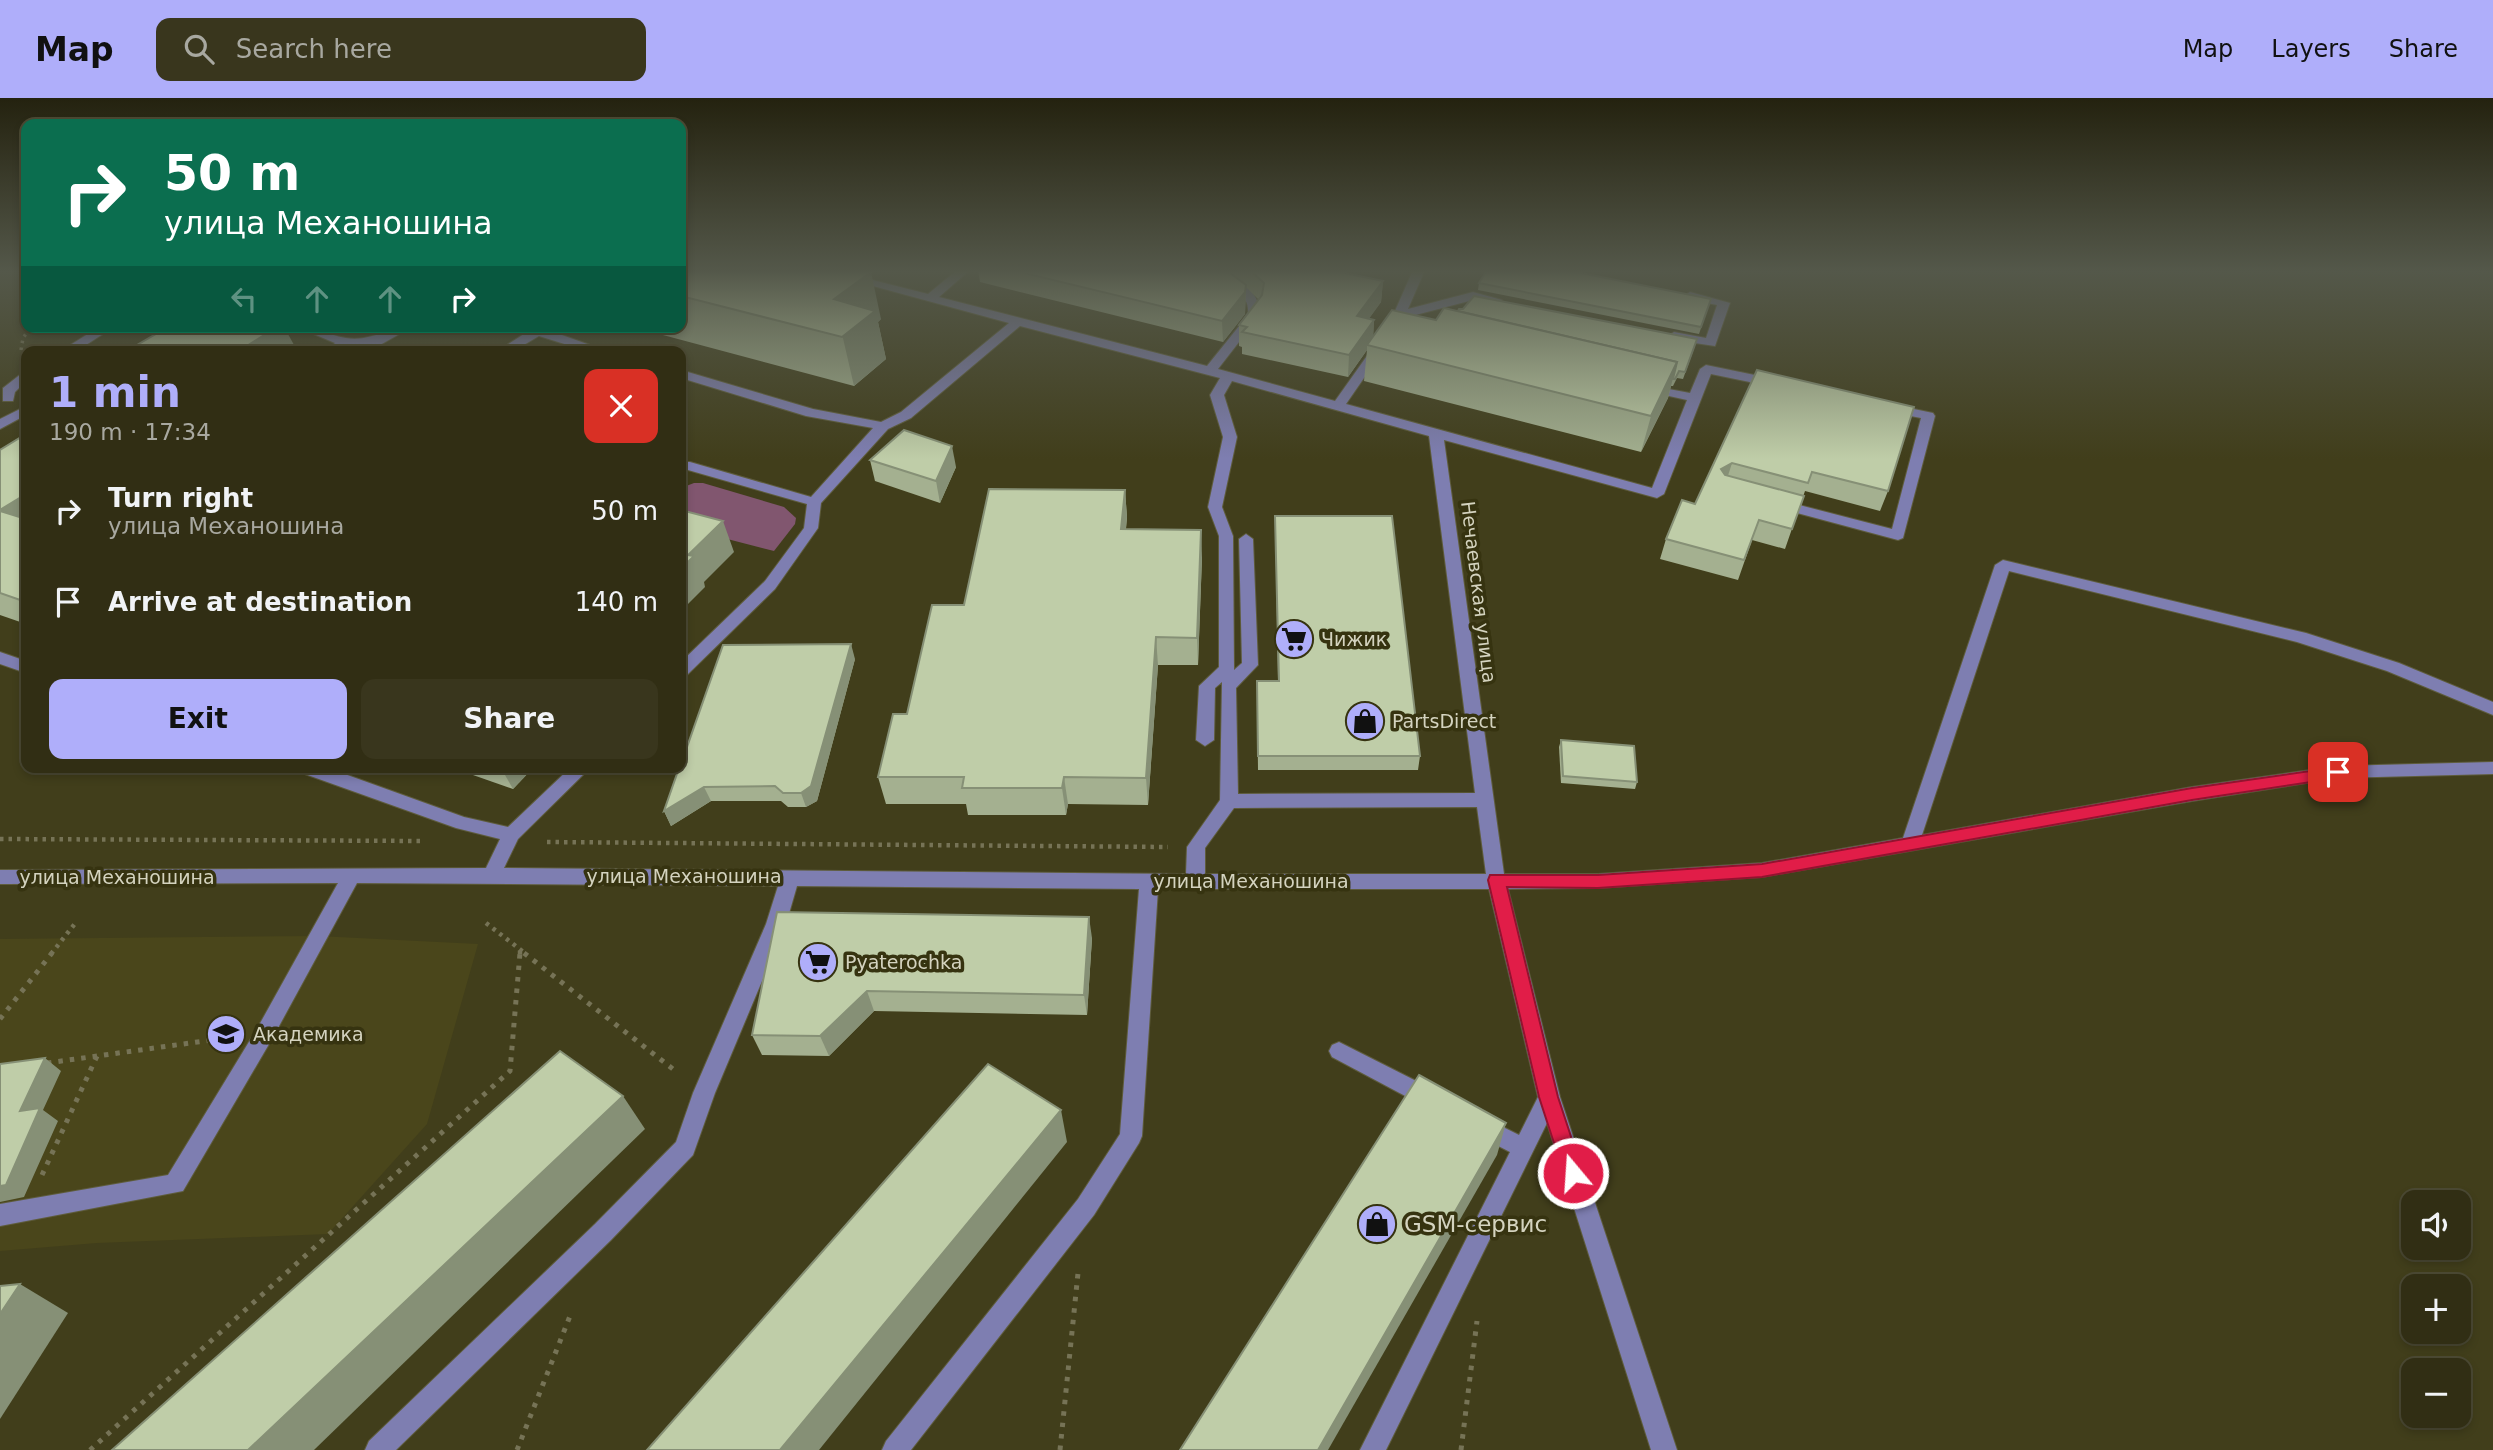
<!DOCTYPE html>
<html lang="en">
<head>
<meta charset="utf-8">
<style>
	:root { --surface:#312e14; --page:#39361d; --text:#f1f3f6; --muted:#a8a8a0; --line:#4c4a34; --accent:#afaefa }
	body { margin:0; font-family:"DejaVu Sans",sans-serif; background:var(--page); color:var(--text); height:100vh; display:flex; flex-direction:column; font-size:26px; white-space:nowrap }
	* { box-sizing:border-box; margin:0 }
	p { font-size:23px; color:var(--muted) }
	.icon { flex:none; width:38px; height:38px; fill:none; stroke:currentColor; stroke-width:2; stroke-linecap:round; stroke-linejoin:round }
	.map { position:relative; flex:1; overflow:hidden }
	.drawer { position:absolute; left:21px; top:248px; width:665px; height:427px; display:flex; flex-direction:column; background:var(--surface); border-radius:14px; box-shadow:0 4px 10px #0003,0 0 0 2px var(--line) }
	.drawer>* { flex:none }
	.top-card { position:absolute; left:21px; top:21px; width:665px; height:214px; border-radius:14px; box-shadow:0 4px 10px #0003,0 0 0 2px var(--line); background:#0b6e4f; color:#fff; overflow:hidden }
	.fabs { position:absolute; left:2401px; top:1092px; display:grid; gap:14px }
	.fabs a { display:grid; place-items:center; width:70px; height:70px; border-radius:14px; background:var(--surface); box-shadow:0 4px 10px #0003,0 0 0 2px var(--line); font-size:35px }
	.pin { position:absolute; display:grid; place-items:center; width:60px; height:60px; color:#fff; margin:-30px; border-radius:14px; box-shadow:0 4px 10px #0006 }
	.me { position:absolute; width:77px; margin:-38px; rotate:342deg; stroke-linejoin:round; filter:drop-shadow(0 0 5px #0008) }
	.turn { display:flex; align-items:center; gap:24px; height:147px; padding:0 28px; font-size:32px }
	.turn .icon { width:91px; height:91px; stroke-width:2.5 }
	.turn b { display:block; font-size:49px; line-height:60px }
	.lanes { display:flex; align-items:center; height:66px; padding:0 28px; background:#0003; justify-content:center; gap:35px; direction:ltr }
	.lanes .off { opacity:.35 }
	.round { display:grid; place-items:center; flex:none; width:74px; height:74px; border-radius:14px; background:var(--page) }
	.summary { display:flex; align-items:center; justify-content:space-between; height:119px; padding:0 28px }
	h1 { font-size:42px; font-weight:700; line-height:52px; color:var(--accent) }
	.primary-button { display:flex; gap:14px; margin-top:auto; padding:14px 28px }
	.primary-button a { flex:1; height:80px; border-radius:14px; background:var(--accent); color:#111; font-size:28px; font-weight:700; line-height:80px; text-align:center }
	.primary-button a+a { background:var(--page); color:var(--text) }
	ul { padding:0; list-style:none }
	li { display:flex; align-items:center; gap:21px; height:91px; padding:0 28px }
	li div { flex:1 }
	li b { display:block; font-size:26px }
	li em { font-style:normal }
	header { display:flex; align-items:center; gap:42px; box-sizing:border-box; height:98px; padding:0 35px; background:var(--accent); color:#111 }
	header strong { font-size:33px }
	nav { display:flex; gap:38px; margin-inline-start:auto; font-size:24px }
	.search { width:490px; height:63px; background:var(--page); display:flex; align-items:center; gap:18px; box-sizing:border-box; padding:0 24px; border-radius:14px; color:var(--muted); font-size:26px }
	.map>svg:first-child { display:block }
	.built { fill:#4a461b }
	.green { fill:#81566f }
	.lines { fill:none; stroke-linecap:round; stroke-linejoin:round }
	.minor-casing { stroke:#5e5c3c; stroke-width:2 }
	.path-far2 { stroke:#767356; stroke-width:3.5; stroke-dasharray:2.5 4.5; stroke-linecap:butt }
	.path-far1 { stroke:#767356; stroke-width:4.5; stroke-dasharray:3.5 5; stroke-linecap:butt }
	.path { stroke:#767356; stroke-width:5; stroke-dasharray:4.5 7; stroke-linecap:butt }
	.minor { fill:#7e7eb1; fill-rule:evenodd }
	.wall { fill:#a4b090 }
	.shaded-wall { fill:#869076 }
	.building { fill:#bfcda8; stroke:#869076; stroke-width:2 }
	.route { fill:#e11d48; stroke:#92132f; stroke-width:2 }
	.labels { text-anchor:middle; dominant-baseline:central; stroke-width:7; stroke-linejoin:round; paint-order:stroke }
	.street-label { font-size:19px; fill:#d4d3bf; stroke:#363310 }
	.poi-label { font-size:19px; fill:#d4d3bf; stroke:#363310; text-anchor:start }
	.near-poi-label { font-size:23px; fill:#d4d3bf; stroke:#363310; text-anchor:start }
</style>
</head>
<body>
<header>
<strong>Map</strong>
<div class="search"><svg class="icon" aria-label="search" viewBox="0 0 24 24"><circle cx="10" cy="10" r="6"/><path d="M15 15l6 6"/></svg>Search here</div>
<nav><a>Map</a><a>Layers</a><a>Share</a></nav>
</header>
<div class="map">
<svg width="2493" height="1352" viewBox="0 0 2493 1352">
	<rect width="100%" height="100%" fill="#413e1b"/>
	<path class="built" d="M318,838L478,846L427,1026L328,1136L97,1145L0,1153V841Z"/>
	<path class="green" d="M694,385H703L784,409L796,420L795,426L774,453L681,429V390Z"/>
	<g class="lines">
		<g class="minor-casing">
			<g id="minor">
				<path d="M814,172H833L928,196L957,172H970L939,199L1207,268L1248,217C1250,195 1234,196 1221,184C1239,172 1262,200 1260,217L1218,271L1335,303L1374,248H1382L1384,251L1346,306L1652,390L1687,302L1642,292V286L1690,295L1700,271L1706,267L1779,282L1781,285L1774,289L1711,276L1664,396L1657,400L1444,342L1504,776H1598L1762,765L1903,740L1995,467L2003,462L2306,535L2399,565L2493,604V617L2387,573L2297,544L2009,473L1922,737L2192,689L2338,668L2493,664V676L2338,680L2192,703L1762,779L1598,790L1508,791L1560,999L1677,1352H1651L1547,1025L1386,1352H1360L1510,1054L1475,1036L1472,1029L1475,1022L1483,1019L1519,1037L1538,999L1489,791H1158L1142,1038L1139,1045L1094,1117L911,1352H882L886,1343L1078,1101L1120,1036L1139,791L797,788L786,826L715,995L693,1057L611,1142L396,1352H365L369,1343L595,1126L676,1044L693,995L766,826L778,788L357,785L272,941L183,1093L0,1128V1106L168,1077L258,929L338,785L0,786V772L486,770L500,741L456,730L302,675L299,670H328L464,719L508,729L570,670H590L518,741L504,770L1186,776L1187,749L1220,702L1222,584L1215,590L1214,642L1205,648L1196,642L1199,588L1219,569V438L1208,409L1223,339L1210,297L1220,280L1020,228L911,320L888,331L821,405L818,430L775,491L687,577L681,579V564L765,483L804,430L807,406L681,370V364H690L811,399L873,330L806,318L681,280V272L813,311L881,324L901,314L1009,225ZM1232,283L1429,338L1475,695L1238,696L1236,590L1258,567L1253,441L1246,436L1239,441L1242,565L1234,572L1233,438L1222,409L1237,339L1224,297ZM1477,709L1486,776H1205V750L1234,710Z"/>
				<path d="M1413,172H1425L1408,211L1473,194L1502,202L1496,206L1473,202L1404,220L1401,225H1393L1391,222Z"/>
				<path d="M1690,194L1730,205L1715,248L1674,242L1668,238L1674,234L1706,240L1717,207L1686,201L1684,198Z"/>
				<path d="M99,229H114L75,254H59Z"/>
				<path d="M297,229C317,229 328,237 346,240C371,244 388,229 412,229L380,247L347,248L339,254H325L335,245Z"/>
				<path d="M517,229L542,230L610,254H590L539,238L512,254H496L527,234Z"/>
				<path d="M26,272V283L15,294L13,303H3V290Z"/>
				<path d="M1890,306L1933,315L1935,318L1903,440L1898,442L1771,408V402L1776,401L1892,431L1921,320L1885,313L1883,310Z"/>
				<path d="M26,308V317L0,331V321Z"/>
				<path d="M0,554L26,563V575L0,566Z"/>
				<path d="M1339,944L1438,994L1442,1001L1438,1008L1431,1011L1424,1008L1332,959L1329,953L1332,947Z"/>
			</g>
		</g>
		<path class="path-far2" d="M21,252L23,240L31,229"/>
		<g class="path-far1">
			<path d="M0,741L423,743"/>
			<path d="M547,744L1168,749"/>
			<path d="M486,825L526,856"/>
			<path d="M51,856L77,823"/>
			<path d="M520,856V852"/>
		</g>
		<g class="path">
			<path d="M524,855L678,975"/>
			<path d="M0,921L52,855"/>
			<path d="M47,965L226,940"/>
			<path d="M42,1077L97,958"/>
			<path d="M90,1352L510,973L520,855"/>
			<path d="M517,1352L572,1213"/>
			<path d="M1060,1352L1078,1175"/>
			<path d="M1461,1352L1477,1223"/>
		</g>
		<use href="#minor" class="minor"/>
	</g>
	<g class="wall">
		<path d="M681,172L881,221L878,224L886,261L854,288L633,229H681Z"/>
		<path d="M978,172H1330L1383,183L1381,204L1369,220L1374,222L1373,239L1436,222L1458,213L1695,248L1683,281L1677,280L1673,288H1671L1668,300L1641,354L1364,283L1367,252L1348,279L1242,256V249L1239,248V227L1259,202L1246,189L1245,216L1223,244L980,184Z"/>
		<path d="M1479,185L1711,201L1699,236L1478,192Z"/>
		<path d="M1757,272L1888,393L1880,413L1805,393L1785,451L1752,442L1738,482L1660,461L1666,441L1695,406Z"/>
		<path d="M26,336V526L0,517V352Z"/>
		<path d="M870,362L956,369L940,405L875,383Z"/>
		<path d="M1125,392L1127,419L1126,431L1202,459L1198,567H1158L1148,707L1068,706L1066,717H968L966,706H886L878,679L907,616L964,507Z"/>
		<path d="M1275,418L1420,658L1418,672H1258L1257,583H1278Z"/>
		<path d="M855,561L817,703L806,709H788L781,703H711L671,728L664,713Z"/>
		<path d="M1561,642L1637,684L1635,691L1561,685L1559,649Z"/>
		<path d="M453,670H533L513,691Z"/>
		<path d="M777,814L1092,840L1087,917L874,913L829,958L762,957L752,937Z"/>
	</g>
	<g class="shaded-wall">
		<path d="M871,174L881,221L878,224L886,261L854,288L834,201Z"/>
		<path d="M1383,183L1381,204L1356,239L1357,218Z"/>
		<path d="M1246,187L1245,216L1223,244L1222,223Z"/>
		<path d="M1374,222L1373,243L1367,247V252L1348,279L1349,257Z"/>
		<path d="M277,229H284L298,254H237Z"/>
		<path d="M1677,264L1668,300L1641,354L1651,318Z"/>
		<path d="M952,348L956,369L940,405L936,383Z"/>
		<path d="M1732,365L1726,384L1721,371Z"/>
		<path d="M1125,392L1127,419L1123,459L1121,431Z"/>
		<path d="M26,396V442L0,414V412Z"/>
		<path d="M723,423L734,454L704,484L705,489L681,513V471L688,457Z"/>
		<path d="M1201,432L1202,459L1198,567L1197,540Z"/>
		<path d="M1156,539L1158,567L1148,707L1146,680Z"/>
		<path d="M851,546L855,561L817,703L806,709L801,695Z"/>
		<path d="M501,670H533L513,691Z"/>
		<path d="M1064,679L1068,706L1066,717L1062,690Z"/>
		<path d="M704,689L711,703L671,728L664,713Z"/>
		<path d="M1089,819L1092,840L1087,917L1084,897Z"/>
		<path d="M867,893L874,913L829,958L820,938Z"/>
		<path d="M45,960L61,973L43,1012L58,1023L24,1099L0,1104V1088L20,1013Z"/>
		<path d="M623,998L645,1031L314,1352H248Z"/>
		<path d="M1061,1012L1067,1044L819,1352H780Z"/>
		<path d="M1506,1025L1497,1057L1328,1352H1318Z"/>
		<path d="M20,1186L68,1215L0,1321V1216Z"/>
	</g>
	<g class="building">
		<path d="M681,172H863L871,174L834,201L875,213L842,239L681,198Z"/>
		<path d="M1012,172H1226L1246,187L1245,194L1222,223Z"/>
		<path d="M1250,172H1330L1383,183L1357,218L1374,222L1349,257L1242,234L1247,229L1239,227L1262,197L1264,185Z"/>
		<path d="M1487,172H1566L1711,201L1701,229L1479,185Z"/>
		<path d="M1474,198L1697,241L1685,274L1679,273L1675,281H1673L1677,264L1458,213L1459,211H1463Z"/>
		<path d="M1444,210L1677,264L1651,318L1367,247L1392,212L1436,222Z"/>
		<path d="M168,229H277L237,254H125Z"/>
		<path d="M1757,272L1914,309L1888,393L1812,374L1808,385L1732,365L1721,371L1725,377L1804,398L1792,431L1759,422L1744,462L1666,441L1682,402L1695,406Z"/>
		<path d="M904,332L952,348L936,383L870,362Z"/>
		<path d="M26,336V396L0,412V352Z"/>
		<path d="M989,391L1125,392L1121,431L1201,432L1197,540L1156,539L1146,680L1064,679L1062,690H962L964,679H878L893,616H907L932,507H964Z"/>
		<path d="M681,412L723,423L688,457L694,458L681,471Z"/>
		<path d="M0,413L26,421V504L0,495Z"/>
		<path d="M1275,418H1392L1420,658H1258L1257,583H1279Z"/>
		<path d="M851,546L811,688L801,695H783L775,688L704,689L664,713L679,670H681V666L723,547Z"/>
		<path d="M1561,642L1634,648L1637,684L1563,678Z"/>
		<path d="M777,814L1089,819L1084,897L867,893L820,938L752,937Z"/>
		<path d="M560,953L623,998L248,1352H112Z"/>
		<path d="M45,960L20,1013L40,1010L6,1087L0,1088V966Z"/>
		<path d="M988,966L1061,1012L780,1352H647Z"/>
		<path d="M1419,977L1506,1025L1318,1352H1180Z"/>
		<path d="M20,1186L0,1216V1188Z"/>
	</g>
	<linearGradient id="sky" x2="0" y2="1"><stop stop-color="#24220f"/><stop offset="0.48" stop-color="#54584a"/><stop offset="1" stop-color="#54584a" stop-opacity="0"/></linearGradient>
	<rect width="2493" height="361" fill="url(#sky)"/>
	<path class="route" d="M2338,669L2346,674L2338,680L2192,702L1762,779L1598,790L1507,789L1558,999L1583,1075L1581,1082L1573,1084L1566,1082L1539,999L1488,782L1490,777H1598L1762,766L2192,690Z"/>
	<defs>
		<g id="supermarket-disc" transform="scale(2.0125)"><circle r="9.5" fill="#afaefa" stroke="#363310"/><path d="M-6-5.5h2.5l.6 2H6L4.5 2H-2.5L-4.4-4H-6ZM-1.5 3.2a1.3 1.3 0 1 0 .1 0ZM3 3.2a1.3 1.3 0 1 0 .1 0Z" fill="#111"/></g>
		<g id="shop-disc" transform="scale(2.0125)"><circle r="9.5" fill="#afaefa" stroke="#363310"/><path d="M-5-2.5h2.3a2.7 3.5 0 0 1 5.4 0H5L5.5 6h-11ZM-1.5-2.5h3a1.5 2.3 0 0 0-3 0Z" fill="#111"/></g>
		<g id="school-disc" transform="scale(2.0125)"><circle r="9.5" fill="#afaefa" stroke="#363310"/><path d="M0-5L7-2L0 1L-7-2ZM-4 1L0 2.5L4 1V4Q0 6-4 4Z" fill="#111"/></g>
	</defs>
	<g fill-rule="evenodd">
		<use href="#supermarket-disc" x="1294" y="541"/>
		<use href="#shop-disc" x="1365" y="623"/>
		<use href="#supermarket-disc" x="818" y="864"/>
		<use href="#school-disc" x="226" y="936"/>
		<use href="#shop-disc" x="1377" y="1126"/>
	</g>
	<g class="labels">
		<g class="street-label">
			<text transform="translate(1479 494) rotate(83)">Нечаевская улица</text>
			<text x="684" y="778">улица Механошина</text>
			<text x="117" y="779">улица Механошина</text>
			<text x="1251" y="783">улица Механошина</text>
		</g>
		<g class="poi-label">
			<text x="1321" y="541">Чижик</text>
			<text x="1392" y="623">PartsDirect</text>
			<text x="845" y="864">Pyaterochka</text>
			<text x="253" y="936">Академика</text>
		</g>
		<g class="near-poi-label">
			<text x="1404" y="1126">GSM-сервис</text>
		</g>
	</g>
</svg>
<div class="fabs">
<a><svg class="icon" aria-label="sound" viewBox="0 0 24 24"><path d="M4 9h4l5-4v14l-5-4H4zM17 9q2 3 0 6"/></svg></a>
<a>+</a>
<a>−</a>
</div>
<div class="pin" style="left:2338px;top:674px;background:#d93025"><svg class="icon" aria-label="arrive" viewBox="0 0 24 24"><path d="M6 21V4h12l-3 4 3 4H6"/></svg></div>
<svg class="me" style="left:1573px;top:1075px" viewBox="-20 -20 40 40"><circle r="17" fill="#e11d48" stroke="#fff" stroke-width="3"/><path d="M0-11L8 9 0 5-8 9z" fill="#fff"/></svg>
<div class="top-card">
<div class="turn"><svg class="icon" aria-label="right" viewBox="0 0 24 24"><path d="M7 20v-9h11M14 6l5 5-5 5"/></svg><div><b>50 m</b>улица Механошина</div></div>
<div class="lanes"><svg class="icon off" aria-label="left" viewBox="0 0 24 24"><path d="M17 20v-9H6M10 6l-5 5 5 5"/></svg><svg class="icon off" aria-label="ahead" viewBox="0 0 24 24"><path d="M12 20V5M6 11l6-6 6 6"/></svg><svg class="icon off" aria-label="ahead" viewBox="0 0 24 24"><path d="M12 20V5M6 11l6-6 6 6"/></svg><svg class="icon" aria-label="right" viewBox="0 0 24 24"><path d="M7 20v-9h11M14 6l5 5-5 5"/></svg></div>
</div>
<section class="drawer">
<div class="summary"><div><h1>1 min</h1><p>190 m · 17:34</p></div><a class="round" style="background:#d93025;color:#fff"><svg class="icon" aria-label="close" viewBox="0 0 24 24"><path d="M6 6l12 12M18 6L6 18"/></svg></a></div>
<ul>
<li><svg class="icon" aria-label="right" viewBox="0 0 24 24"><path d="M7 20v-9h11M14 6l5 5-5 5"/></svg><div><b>Turn right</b><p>улица Механошина</p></div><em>50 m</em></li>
<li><svg class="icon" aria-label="arrive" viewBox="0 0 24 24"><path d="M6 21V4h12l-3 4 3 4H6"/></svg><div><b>Arrive at destination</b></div><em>140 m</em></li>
</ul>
<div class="primary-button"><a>Exit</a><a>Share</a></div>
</section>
</div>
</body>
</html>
